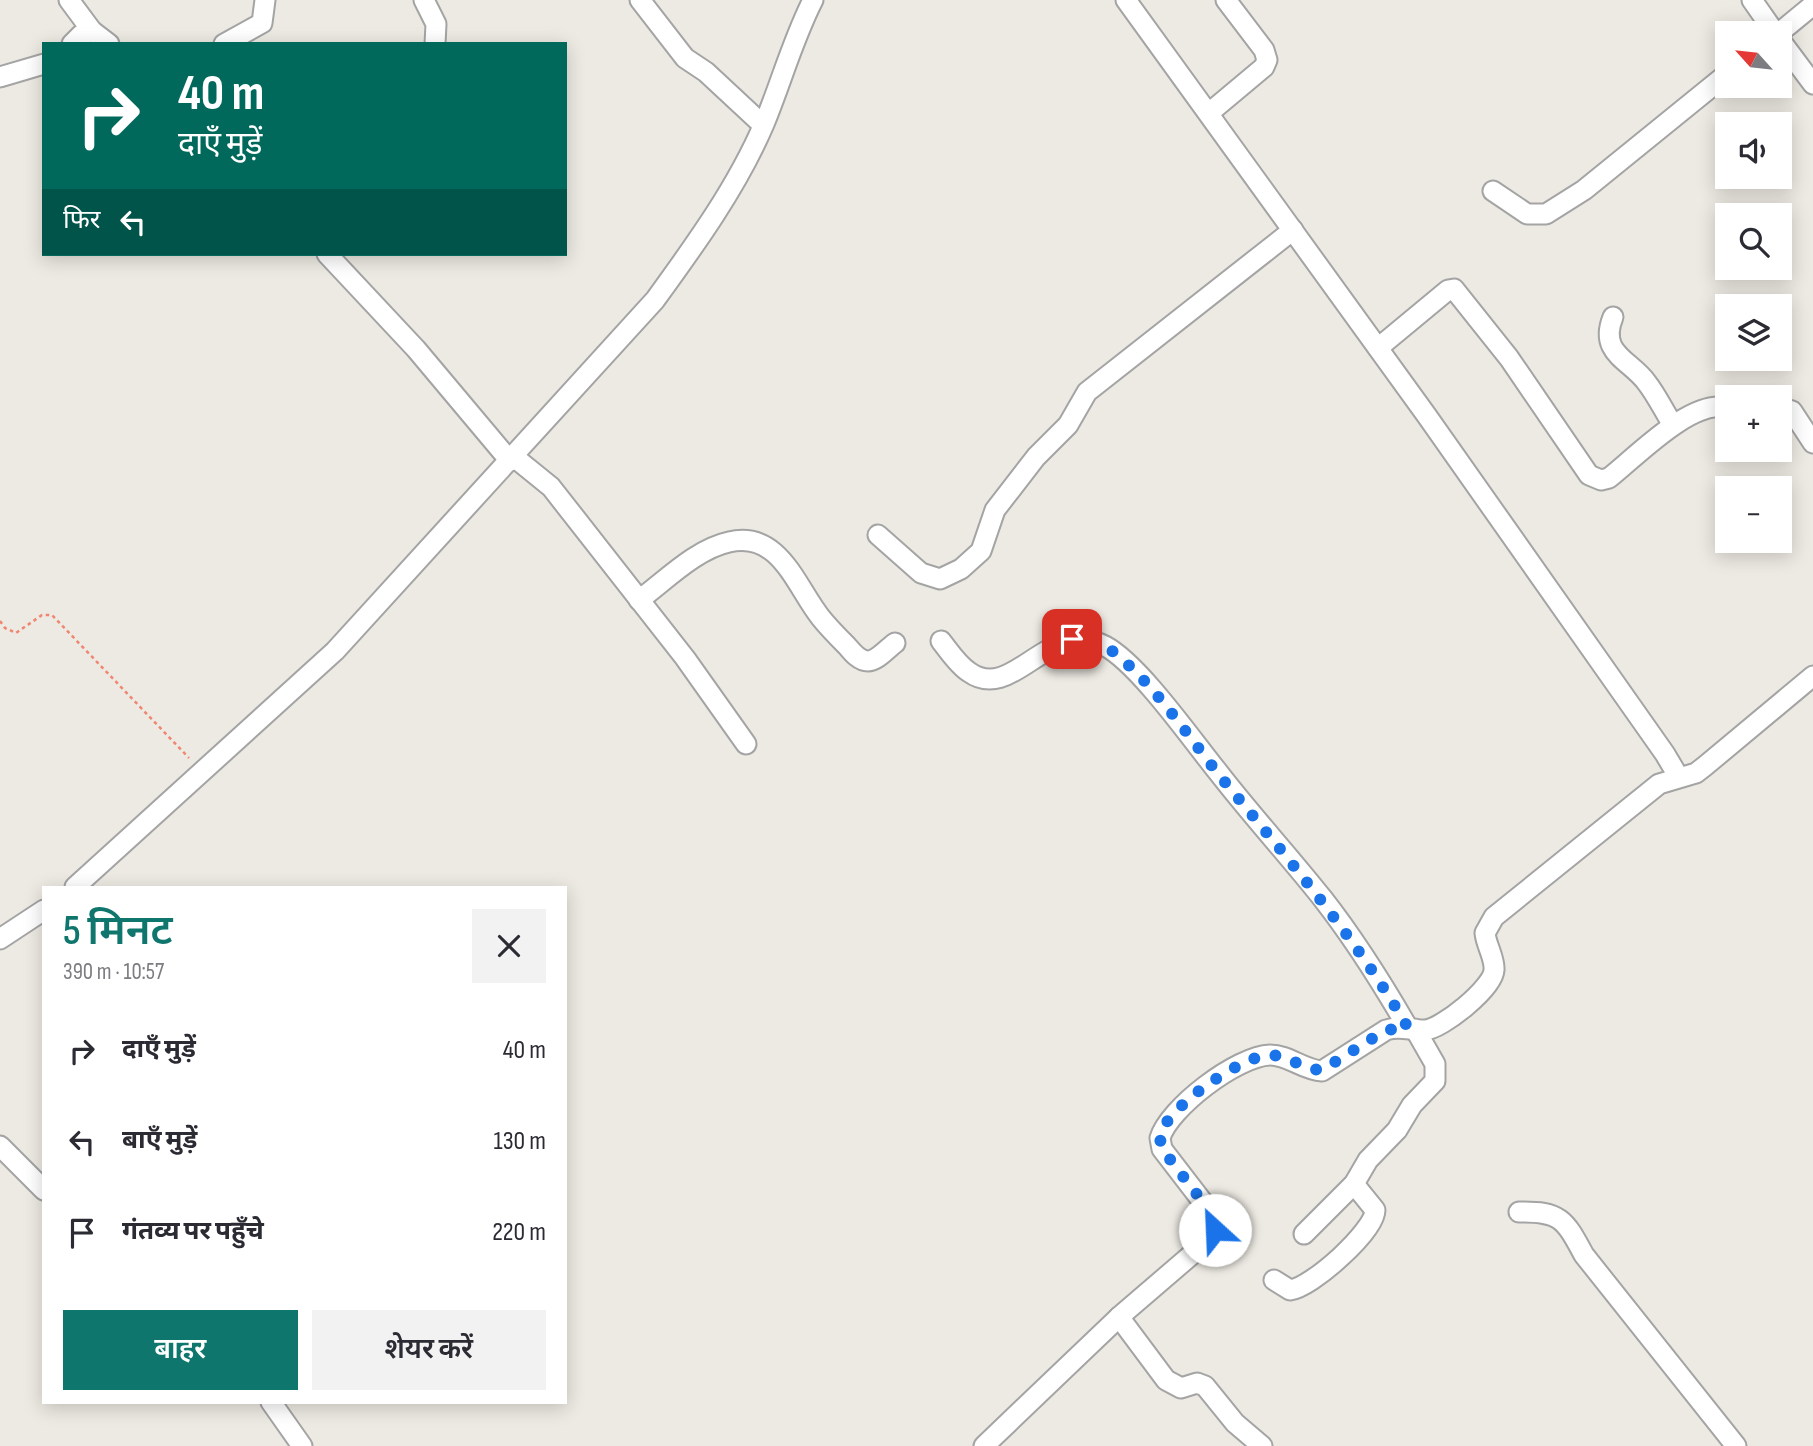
<!DOCTYPE html>
<html lang="hi">
<head>
<meta charset="utf-8">
<style>
	:root { --surface:#fff; --page:#f2f2f3; --text:#2b2b33; --muted:#7c7c81; --accent:#0f766e }
	body { margin:0; font-family:"Sofia Sans Condensed","Noto Sans Devanagari",sans-serif; background:var(--page); color:var(--text); height:100vh; display:flex; flex-direction:column; font-size:26px; white-space:nowrap }
	* { box-sizing:border-box; margin:0 }
	p { font-size:23px; color:var(--muted) }
	.icon { flex:none; width:38px; height:38px; fill:none; stroke:currentColor; stroke-width:2; stroke-linecap:round; stroke-linejoin:round }
	.map { position:relative; flex:1; overflow:hidden }
	.details { position:absolute; left:42px; top:886px; width:525px; height:518px; display:flex; flex-direction:column; background:var(--surface); border-radius:0px; box-shadow:0 4px 18px #0003 }
	.details>* { flex:none }
	.hud { position:absolute; left:42px; top:42px; width:525px; height:214px; border-radius:0px; box-shadow:0 4px 18px #0003; background:#00695c; color:#fff; overflow:hidden }
	.needle { width:46px; rotate:297deg }
	.buttons { position:absolute; left:1715px; top:21px; display:grid; gap:14px }
	.buttons a { display:grid; place-items:center; width:77px; height:77px; border-radius:0px; background:var(--surface); box-shadow:0 4px 18px #0003; font-size:35px }
	.pin { position:absolute; display:grid; place-items:center; width:60px; height:60px; color:#fff; margin:-30px; border-radius:14px; box-shadow:0 4px 10px #0006 }
	.me { position:absolute; width:77px; margin:-38px; rotate:335deg; stroke-linejoin:round; filter:drop-shadow(0 0 5px #0008) }
	.turn { display:flex; align-items:center; gap:24px; height:147px; padding:0 21px; font-size:32px }
	.turn .icon { width:91px; height:91px; stroke-width:2.5 }
	.turn b { display:block; font-size:49px; line-height:60px }
	.then { display:flex; align-items:center; height:66px; padding:0 21px; background:#0003; gap:14px; font-size:26px }
	.round { display:grid; place-items:center; flex:none; width:74px; height:74px; border-radius:0px; background:var(--page) }
	.summary { display:flex; align-items:center; justify-content:space-between; height:119px; padding:0 21px }
	h1 { font-size:42px; font-weight:600; line-height:52px; color:var(--accent) }
	.button { display:flex; gap:14px; margin-top:auto; padding:14px 21px }
	.button a { flex:1; height:80px; border-radius:0px; background:var(--accent); color:#fff; font-size:28px; font-weight:600; line-height:80px; text-align:center }
	.button a+a { background:var(--page); color:var(--text) }
	ul { padding:0; list-style:none }
	li { display:flex; align-items:center; gap:21px; height:91px; padding:0 21px }
	li div { flex:1 }
	li b { display:block; font-size:26px }
	li em { font-style:normal }
	.map>svg:first-child { display:block }
	.lines { fill:none; stroke-linecap:round; stroke-linejoin:round }
	.minor-casing { stroke:#a4a4a4; stroke-width:23 }
	.path { stroke:#f08671; stroke-width:2.5; stroke-dasharray:3.5 3.5; stroke-linecap:butt }
	.minor { stroke:#fff; stroke-width:19 }
	.route { stroke:#1a73e8; stroke-width:12; stroke-dasharray:0 21.6 }
</style>
</head>
<body>
<div class="map">
<svg width="1813" height="1446" viewBox="0 0 1813 1446">
	<rect width="100%" height="100%" fill="#edeae3"/>
	<g class="lines">
		<g class="minor-casing">
			<g id="minor">
				<path d="M69,0L92,31"/>
				<path d="M424,0L436,24L435,44"/>
				<path d="M640,0L685,58L706,72L763,125"/>
				<path d="M1126,0L1427,416L1665,754L1678,776"/>
				<path d="M1752,0L1775,33"/>
				<path d="M1779,33L1813,5"/>
				<path d="M1780,40L1813,84"/>
				<path d="M72,44L81,35L92,31L109,44"/>
				<path d="M224,44L262,23L265,0"/>
				<path d="M0,77L44,64"/>
				<path d="M1209,113L1264,67L1267,60L1264,50L1226,0"/>
				<path d="M1493,191L1527,214H1546L1584,190L1727,74"/>
				<path d="M327,254L416,349L510,461"/>
				<path d="M1613,317C1598,354 1631,360 1647,383C1657,396 1664,411 1673,425"/>
				<path d="M1378,348L1448,290L1454,289L1509,358L1589,475L1601,480L1609,478C1636,457 1692,398 1727,408"/>
				<path d="M1780,408L1792,411L1813,443"/>
				<path d="M514,457L551,487L685,658L746,744"/>
				<path d="M878,535L921,573L940,579L961,569L981,551L995,510L1036,457L1068,425L1087,392L1293,230"/>
				<path d="M639,600C665,581 696,549 729,542C780,530 796,587 821,618C829,628 838,637 847,646C852,652 859,661 868,661C877,661 888,648 895,643"/>
				<path d="M941,641C949,651 958,665 969,672C1013,704 1049,616 1105,646C1139,664 1192,740 1218,772C1252,816 1289,856 1323,899C1355,940 1382,983 1408,1028"/>
				<path d="M75,887L335,651L655,300C695,245 737,187 764,124C781,83 793,39 813,0"/>
				<path d="M0,939L44,910"/>
				<path d="M0,1146L44,1190"/>
				<path d="M1519,1212C1561,1211 1565,1220 1584,1255L1736,1446"/>
				<path d="M1304,1234L1354,1184L1368,1160L1397,1130L1412,1105L1435,1081V1064L1415,1029"/>
				<path d="M1274,1280L1290,1290C1311,1288 1375,1231 1375,1210L1354,1184"/>
				<path d="M1119,1317L1166,1380L1181,1388L1197,1383L1205,1386L1235,1423L1262,1446"/>
				<path d="M271,1402L302,1446"/>
				<path d="M984,1446L1119,1317L1211,1238L1215,1220L1212,1214L1162,1149L1160,1138C1169,1108 1237,1056 1270,1055C1289,1055 1303,1070 1322,1071L1386,1030C1400,1025 1411,1031 1425,1030C1442,1029 1493,988 1494,970C1495,958 1486,945 1485,933L1494,917L1659,784L1696,773L1705,766L1813,676"/>
			</g>
		</g>
		<path class="path" d="M0,621L5,628L16,633L42,615H52L189,758"/>
		<use href="#minor" class="minor"/>
	</g>
	<g class="lines">
		<path class="route" d="M1072,639C1089,639 1103,643 1116,654C1157,688 1187,735 1220,776C1288,859 1354,935 1408,1028L1386,1030L1322,1070C1303,1070 1289,1055 1270,1055C1241,1056 1176,1103 1163,1128C1159,1135 1160,1141 1162,1149L1212,1214L1215,1230"/>
	</g>
</svg>
<div class="buttons">
<a><svg class="needle" viewBox="-14 -14 28 28"><path d="M0-13l5 13h-10z" fill="#e53935"/><path d="M0 13l5-13h-10z" fill="#7c7c81"/></svg></a>
<a><svg class="icon" aria-label="sound" viewBox="0 0 24 24"><path d="M4 9h4l5-4v14l-5-4H4zM17 9q2 3 0 6"/></svg></a>
<a><svg class="icon" aria-label="search" viewBox="0 0 24 24"><circle cx="10" cy="10" r="6"/><path d="M15 15l6 6"/></svg></a>
<a><svg class="icon" aria-label="layers" viewBox="0 0 24 24"><path d="M12 4l9 5-9 5-9-5zM3 14l9 5 9-5"/></svg></a>
<a>+</a>
<a>−</a>
</div>
<div class="pin" style="left:1072px;top:639px;background:#d93025"><svg class="icon" aria-label="arrive" viewBox="0 0 24 24"><path d="M6 21V4h12l-3 4 3 4H6"/></svg></div>
<svg class="me" style="left:1215px;top:1230px" viewBox="-20 -20 40 40"><circle r="19" fill="#fff"/><path d="M0-13L10 11 0 6-10 11z" fill="#1a73e8"/></svg>
<div class="hud">
<div class="turn"><svg class="icon" aria-label="right" viewBox="0 0 24 24"><path d="M7 20v-9h11M14 6l5 5-5 5"/></svg><div><b>40 m</b>दाएँ मुड़ें</div></div>
<div class="then">फिर<svg class="icon" aria-label="left" viewBox="0 0 24 24"><path d="M17 20v-9H6M10 6l-5 5 5 5"/></svg></div>
</div>
<section class="details">
<div class="summary"><div><h1>5 मिनट</h1><p>390 m · 10:57</p></div><a class="round"><svg class="icon" aria-label="close" viewBox="0 0 24 24"><path d="M6 6l12 12M18 6L6 18"/></svg></a></div>
<ul>
<li><svg class="icon" aria-label="right" viewBox="0 0 24 24"><path d="M7 20v-9h11M14 6l5 5-5 5"/></svg><div><b>दाएँ मुड़ें</b></div><em>40 m</em></li>
<li><svg class="icon" aria-label="left" viewBox="0 0 24 24"><path d="M17 20v-9H6M10 6l-5 5 5 5"/></svg><div><b>बाएँ मुड़ें</b></div><em>130 m</em></li>
<li><svg class="icon" aria-label="arrive" viewBox="0 0 24 24"><path d="M6 21V4h12l-3 4 3 4H6"/></svg><div><b>गंतव्य पर पहुँचे</b></div><em>220 m</em></li>
</ul>
<div class="button"><a>बाहर</a><a>शेयर करें</a></div>
</section>
</div>
</body>
</html>
